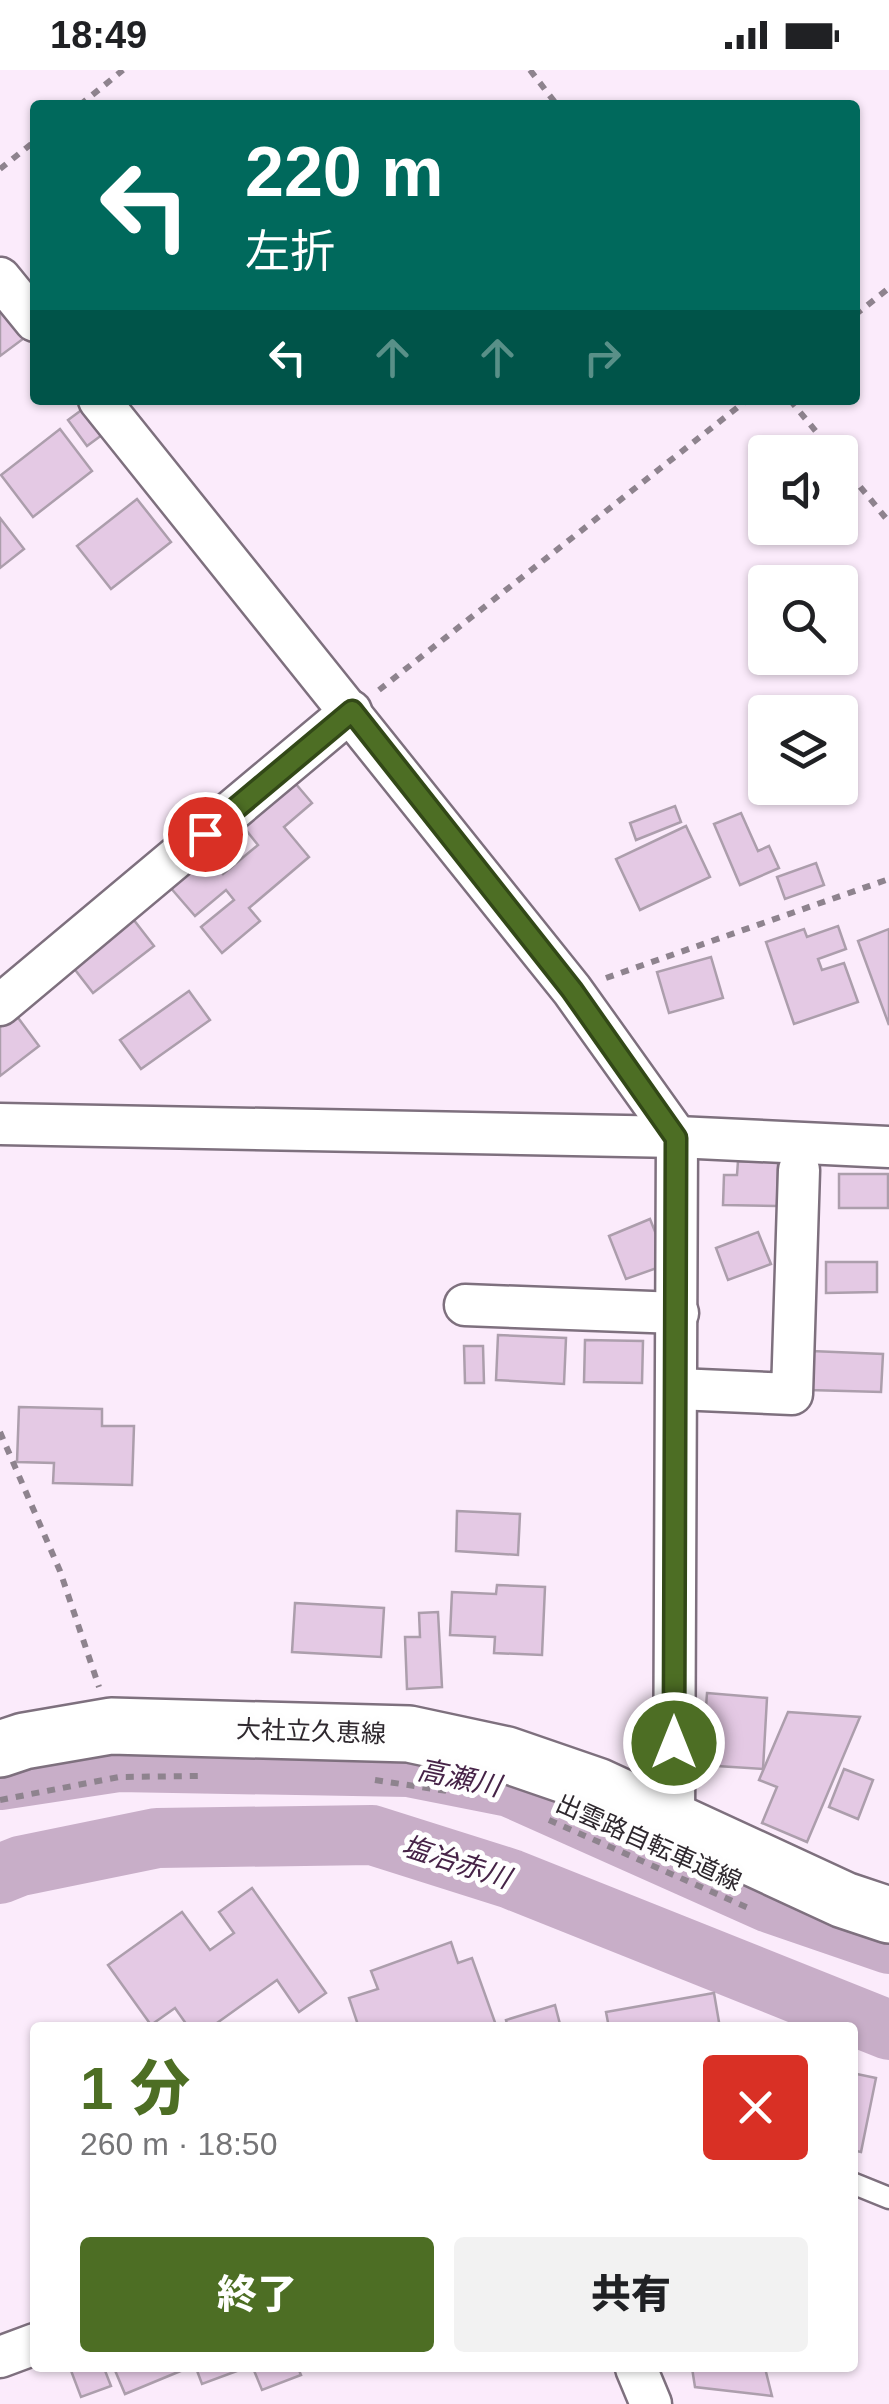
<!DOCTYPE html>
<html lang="ja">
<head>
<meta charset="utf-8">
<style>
	:root { --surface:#fff; --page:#f2f2f2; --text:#202124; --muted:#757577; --accent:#4d6e24 }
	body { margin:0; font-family:Helvetica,"Noto Sans JP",sans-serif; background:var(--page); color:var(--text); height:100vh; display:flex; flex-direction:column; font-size:38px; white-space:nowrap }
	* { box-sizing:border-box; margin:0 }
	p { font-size:32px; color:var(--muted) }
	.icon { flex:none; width:55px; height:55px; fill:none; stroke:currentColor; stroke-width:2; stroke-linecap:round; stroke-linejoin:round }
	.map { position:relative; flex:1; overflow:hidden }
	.side { position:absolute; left:30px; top:1952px; width:828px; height:350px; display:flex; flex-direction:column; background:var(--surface); border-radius:10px; box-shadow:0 2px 8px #0004 }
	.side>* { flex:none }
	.top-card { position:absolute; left:30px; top:30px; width:830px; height:305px; border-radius:10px; box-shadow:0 2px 8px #0004; background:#00695c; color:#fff; overflow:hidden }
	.fabs { position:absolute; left:748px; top:365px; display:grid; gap:20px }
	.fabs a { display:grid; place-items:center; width:110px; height:110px; border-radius:10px; background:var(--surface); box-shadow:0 2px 8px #0004; font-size:50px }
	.pin { position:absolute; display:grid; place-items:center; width:85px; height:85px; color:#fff; margin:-42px; border:5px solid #fff; border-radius:50%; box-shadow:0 2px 10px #0007 }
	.me { position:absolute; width:110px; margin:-55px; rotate:0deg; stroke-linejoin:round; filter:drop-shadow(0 0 8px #0008) }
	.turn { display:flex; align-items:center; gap:35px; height:210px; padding:0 50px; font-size:45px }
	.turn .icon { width:130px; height:130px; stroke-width:2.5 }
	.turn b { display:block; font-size:70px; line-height:85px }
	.lanes { display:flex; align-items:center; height:95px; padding:0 50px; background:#0003; justify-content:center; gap:50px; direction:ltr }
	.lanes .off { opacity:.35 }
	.round { display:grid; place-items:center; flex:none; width:105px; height:105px; border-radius:10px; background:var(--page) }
	.head { display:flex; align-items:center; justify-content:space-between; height:170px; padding:0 50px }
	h1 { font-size:60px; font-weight:800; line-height:75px; color:var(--accent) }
	.action { display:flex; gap:20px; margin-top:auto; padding:20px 50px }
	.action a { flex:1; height:115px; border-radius:10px; background:var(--accent); color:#fff; font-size:40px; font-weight:800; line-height:115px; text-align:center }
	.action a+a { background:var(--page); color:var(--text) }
	.status { display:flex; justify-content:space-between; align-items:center; height:70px; padding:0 50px; background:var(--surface); direction:ltr }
	.status svg { height:28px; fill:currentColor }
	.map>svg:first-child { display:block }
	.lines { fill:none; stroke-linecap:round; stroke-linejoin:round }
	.river { stroke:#c8aec8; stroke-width:60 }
	.building { fill:#e4c9e4; stroke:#ac9eac; stroke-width:2.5 }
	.lane-casing { stroke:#7e707e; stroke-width:25 }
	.street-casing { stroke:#7e707e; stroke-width:45 }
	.secondary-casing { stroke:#7e707e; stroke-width:60 }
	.path { stroke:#8e838e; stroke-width:6; stroke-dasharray:8 8; stroke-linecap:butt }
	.lane { stroke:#fff; stroke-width:20 }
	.street { stroke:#fff; stroke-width:40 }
	.secondary { stroke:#fff; stroke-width:55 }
	.route-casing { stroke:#324817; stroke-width:25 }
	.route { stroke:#4d6e24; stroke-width:18 }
	.labels { text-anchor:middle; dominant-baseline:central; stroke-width:10; stroke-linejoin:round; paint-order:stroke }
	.street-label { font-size:25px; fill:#2e282e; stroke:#fefefe }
	.water-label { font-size:28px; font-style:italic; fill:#462347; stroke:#fefefe }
</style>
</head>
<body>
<div class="status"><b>18:49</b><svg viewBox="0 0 49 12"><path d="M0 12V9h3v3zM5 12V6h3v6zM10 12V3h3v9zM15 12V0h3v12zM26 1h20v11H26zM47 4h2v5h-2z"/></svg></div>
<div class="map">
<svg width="889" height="2334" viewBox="0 0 889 2334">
	<rect width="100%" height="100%" fill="#fbebfb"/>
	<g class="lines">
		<g class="river">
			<path d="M0,1710L118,1692L409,1697L510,1717L770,1833L889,1874"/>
			<path d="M0,1804L20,1796L157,1768L372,1765L511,1809L889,1960"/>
		</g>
	</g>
	<g class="building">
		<path d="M0,234L31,263L0,286Z"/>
		<path d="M91,333L110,359L87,376L68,350Z"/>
		<path d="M60,359L92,401L33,447L1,405Z"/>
		<path d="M137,429L171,472L111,519L77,476Z"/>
		<path d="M0,448L24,479L0,498Z"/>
		<path d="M290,707L312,733L284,757L309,787L249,838L260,851L222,883L201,857L234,830L226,820L195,846L169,816L207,785L223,804L258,775L238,750Z"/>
		<path d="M675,736L681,752L636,770L630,753Z"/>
		<path d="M741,743L758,781L769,776L779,798L740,815L714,754Z"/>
		<path d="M686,756L710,807L640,840L616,789Z"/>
		<path d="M816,793L824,815L785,829L777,807Z"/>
		<path d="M130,845L154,876L93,923L69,892Z"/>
		<path d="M838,856L846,879L818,889L822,900L844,893L858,932L794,954L766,872L804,859L807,867Z"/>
		<path d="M889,859V955L858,871Z"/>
		<path d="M711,887L723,928L669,943L657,902Z"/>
		<path d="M189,921L210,950L141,999L120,970Z"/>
		<path d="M16,945L39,976L0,1006V957Z"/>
		<path d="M738,1091L778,1092L777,1136L723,1135L724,1105H737Z"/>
		<rect x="839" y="1104" width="49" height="34"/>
		<path d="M650,1149L668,1194L626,1209L609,1166Z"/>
		<path d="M758,1162L771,1194L728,1210L716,1178Z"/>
		<path d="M826,1192H877V1222L826,1223Z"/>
		<path d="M498,1265L566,1268L564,1314L496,1310Z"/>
		<path d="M585,1270L643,1271L642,1313L584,1312Z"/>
		<path d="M464,1276H483L484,1313H465Z"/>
		<path d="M811,1281L883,1284L881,1322L809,1320Z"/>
		<path d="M19,1337L102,1339V1356H134L132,1415L53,1413L54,1393L17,1392Z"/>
		<path d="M457,1441L520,1444L518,1485L456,1481Z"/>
		<path d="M497,1515L545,1517L542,1585L494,1583L495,1567L450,1565L452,1522L496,1524Z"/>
		<path d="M295,1533L384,1538L381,1587L292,1582Z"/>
		<path d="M438,1542L442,1617L407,1619L405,1567H420L419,1543Z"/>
		<path d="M707,1623L767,1628L763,1699L702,1695Z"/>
		<path d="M788,1642L860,1647L807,1772L762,1753L777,1717L759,1710Z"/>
		<path d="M844,1699L873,1710L858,1749L829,1737Z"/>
		<path d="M252,1818L326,1923L299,1942L277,1910L210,1958H189L175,1938L151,1955L108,1895L182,1842L210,1880L234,1863L219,1842Z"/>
		<path d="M451,1872L458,1893L472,1888L497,1958H359L349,1928L378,1919L371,1901Z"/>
		<path d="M714,1923L720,1958H609L606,1942Z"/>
		<path d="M555,1935L561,1958H508L506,1950Z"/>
		<path d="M852,2003L876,2008L861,2082L852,2080Z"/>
		<path d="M70,2298H104L111,2316L81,2327Z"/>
		<path d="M114,2298H182L183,2300L125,2324Z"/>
		<path d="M196,2298H245L202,2314Z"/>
		<path d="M253,2298H298L301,2305L262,2320Z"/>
		<path d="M692,2298H765L772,2326L695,2317Z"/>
	</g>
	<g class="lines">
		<g class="lane-casing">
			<path id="lane" d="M852,2113L889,2128"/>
		</g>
		<g class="street-casing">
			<g id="street">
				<path d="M0,208L35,251"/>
				<path d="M99,330L572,920L677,1067L674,1751"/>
				<path d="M0,935L351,641"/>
				<path d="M0,1054L677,1067L889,1077"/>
				<path d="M465,1235L678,1243"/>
				<path d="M677,1319L792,1324L799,1100"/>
				<path d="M0,2287L35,2274"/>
				<path d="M636,2298L651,2334"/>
			</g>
		</g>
		<g class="secondary-casing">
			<path id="secondary" d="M0,1679L24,1671L111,1656L409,1664L507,1685L597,1716L844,1830L889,1845"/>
		</g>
		<g class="path">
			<path d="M530,0L557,35"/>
			<path d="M80,35L123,0"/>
			<path d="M0,99L35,71"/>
			<path d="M855,245L889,218"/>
			<path d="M790,330L833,382"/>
			<path d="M840,392L889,452"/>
			<path d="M379,620L747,330"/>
			<path d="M606,908L889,809"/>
			<path d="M0,1362L60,1501L99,1617"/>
			<path d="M375,1710L447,1721"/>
			<path d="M0,1730L119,1707L198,1706"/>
			<path d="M549,1750L753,1840"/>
		</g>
		<use href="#lane" class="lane"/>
		<use href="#street" class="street"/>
		<use href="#secondary" class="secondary"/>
	</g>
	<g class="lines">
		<g class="route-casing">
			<path id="route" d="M205,764L352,641L572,920L676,1068L674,1673"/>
		</g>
		<use href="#route" class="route"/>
	</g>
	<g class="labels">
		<g class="street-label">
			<text transform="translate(311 1661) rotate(2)">大社立久恵線</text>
			<text transform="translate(649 1772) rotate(24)">出雲路自転車道線</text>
		</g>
		<g class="water-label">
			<text transform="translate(459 1708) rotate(12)">高瀬川</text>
			<text transform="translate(456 1792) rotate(18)">塩冶赤川</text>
		</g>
	</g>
</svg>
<div class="fabs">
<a><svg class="icon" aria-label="sound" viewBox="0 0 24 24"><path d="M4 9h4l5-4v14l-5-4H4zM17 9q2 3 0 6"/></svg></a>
<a><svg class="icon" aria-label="search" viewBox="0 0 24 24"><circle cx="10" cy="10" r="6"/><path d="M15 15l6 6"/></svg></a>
<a><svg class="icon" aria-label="layers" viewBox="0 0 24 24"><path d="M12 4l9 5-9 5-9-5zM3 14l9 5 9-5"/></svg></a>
</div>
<div class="pin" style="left:205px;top:764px;background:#d93025"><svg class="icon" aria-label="arrive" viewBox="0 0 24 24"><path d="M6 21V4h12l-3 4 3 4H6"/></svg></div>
<svg class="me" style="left:674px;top:1673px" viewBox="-20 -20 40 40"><circle r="17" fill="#4d6e24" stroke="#fff" stroke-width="3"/><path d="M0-11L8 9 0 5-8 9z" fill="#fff"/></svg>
<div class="top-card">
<div class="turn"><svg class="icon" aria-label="left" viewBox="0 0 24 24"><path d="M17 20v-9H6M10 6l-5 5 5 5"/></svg><div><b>220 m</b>左折</div></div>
<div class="lanes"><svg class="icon" aria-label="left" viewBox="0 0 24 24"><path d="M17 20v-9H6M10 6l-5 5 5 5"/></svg><svg class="icon off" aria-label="ahead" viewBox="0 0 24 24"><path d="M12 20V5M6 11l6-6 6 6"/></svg><svg class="icon off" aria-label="ahead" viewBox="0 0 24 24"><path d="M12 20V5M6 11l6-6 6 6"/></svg><svg class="icon off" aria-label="right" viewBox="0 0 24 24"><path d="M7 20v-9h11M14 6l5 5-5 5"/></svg></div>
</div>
<section class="side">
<div class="head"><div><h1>1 分</h1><p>260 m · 18:50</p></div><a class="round" style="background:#d93025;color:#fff"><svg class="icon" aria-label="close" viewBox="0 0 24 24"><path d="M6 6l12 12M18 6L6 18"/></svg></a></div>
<div class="action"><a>終了</a><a>共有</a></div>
</section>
</div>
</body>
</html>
